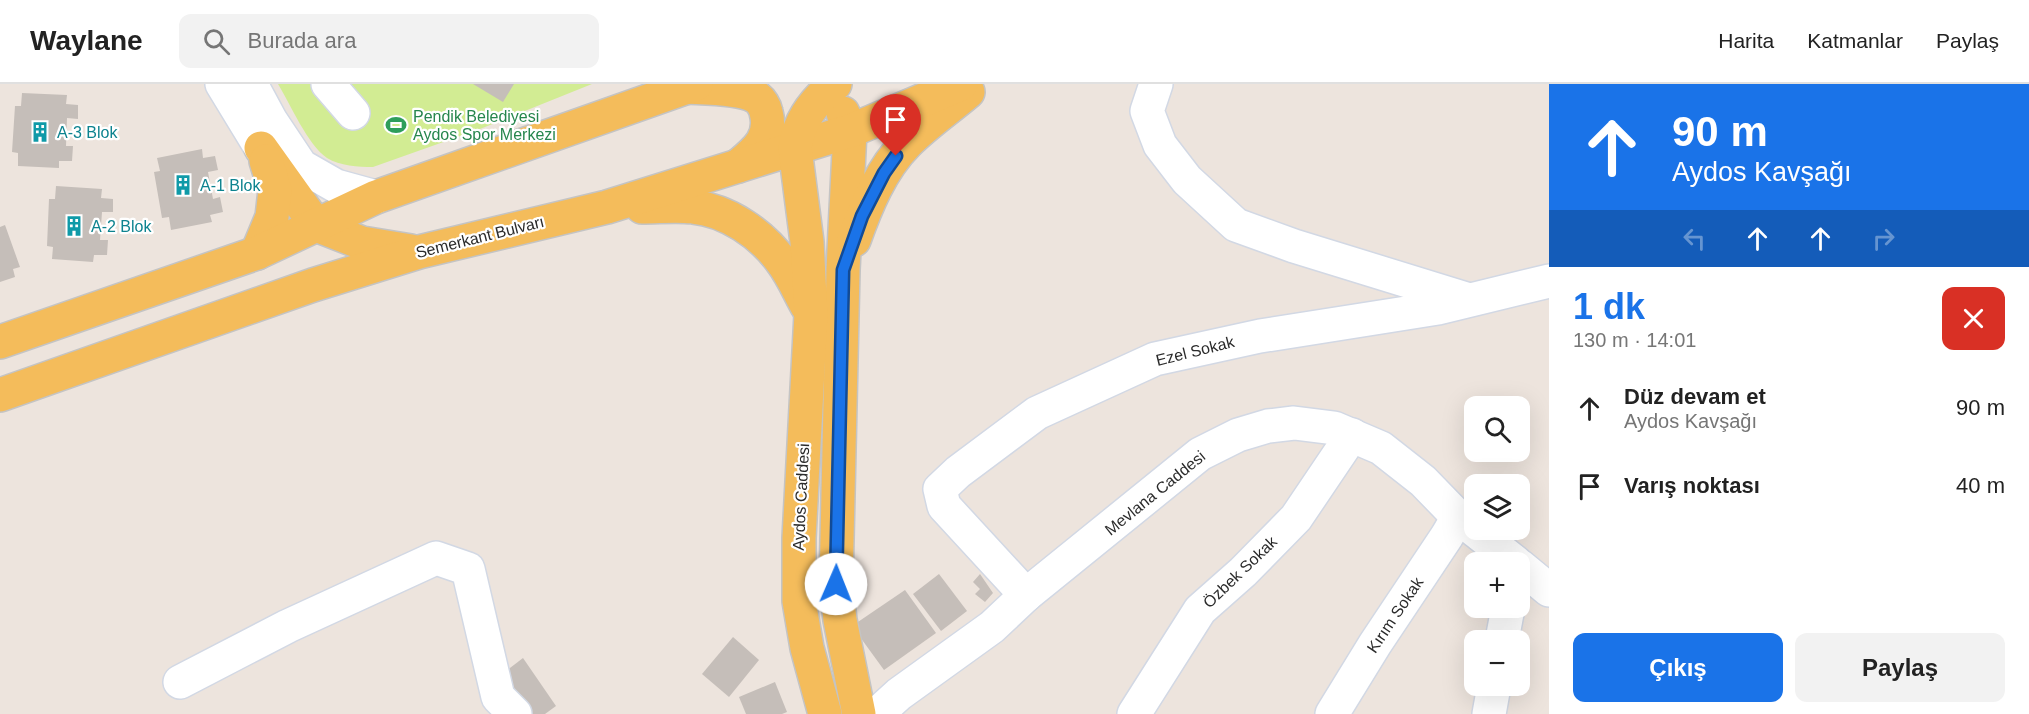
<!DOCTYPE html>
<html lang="tr">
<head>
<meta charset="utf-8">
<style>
	:root { --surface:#fff; --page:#f2f2f2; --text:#222; --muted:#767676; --line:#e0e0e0; --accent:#1a73e8 }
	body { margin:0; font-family:Helvetica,sans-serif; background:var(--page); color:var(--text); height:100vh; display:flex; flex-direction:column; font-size:22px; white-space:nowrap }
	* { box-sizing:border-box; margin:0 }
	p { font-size:20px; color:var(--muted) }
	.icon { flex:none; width:33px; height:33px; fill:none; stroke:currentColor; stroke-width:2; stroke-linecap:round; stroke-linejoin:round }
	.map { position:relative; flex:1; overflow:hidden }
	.details { display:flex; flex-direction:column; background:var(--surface); width:480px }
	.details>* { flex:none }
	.guide { background:#1a73e8; color:#fff; overflow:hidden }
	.controls { position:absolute; left:1464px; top:312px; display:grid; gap:12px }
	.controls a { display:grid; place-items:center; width:66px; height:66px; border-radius:12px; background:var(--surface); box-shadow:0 6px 24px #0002; font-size:30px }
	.pin { position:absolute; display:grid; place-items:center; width:51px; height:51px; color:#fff; margin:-62px -26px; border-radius:50% 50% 50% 0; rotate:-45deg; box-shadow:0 0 6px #0007 }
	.pin .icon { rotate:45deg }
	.me { position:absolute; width:66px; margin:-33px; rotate:1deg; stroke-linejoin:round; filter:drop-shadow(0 0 4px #0008) }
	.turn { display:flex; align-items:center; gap:21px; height:126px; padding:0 24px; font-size:27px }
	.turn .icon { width:78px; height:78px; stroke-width:2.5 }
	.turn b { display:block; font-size:42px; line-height:51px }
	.lanes { display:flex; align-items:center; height:57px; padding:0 24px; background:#0003; justify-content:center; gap:30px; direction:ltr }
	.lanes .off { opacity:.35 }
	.round { display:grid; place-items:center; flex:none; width:63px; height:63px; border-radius:12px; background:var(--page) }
	.headline { display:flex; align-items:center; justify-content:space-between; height:102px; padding:0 24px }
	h1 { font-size:36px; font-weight:700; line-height:45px; color:var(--accent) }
	.action { display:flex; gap:12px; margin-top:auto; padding:12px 24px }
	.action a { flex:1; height:69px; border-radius:12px; background:var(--accent); color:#fff; font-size:24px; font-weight:700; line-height:69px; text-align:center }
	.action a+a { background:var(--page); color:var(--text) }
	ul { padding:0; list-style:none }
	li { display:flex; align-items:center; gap:18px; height:78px; padding:0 24px }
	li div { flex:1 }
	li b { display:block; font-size:22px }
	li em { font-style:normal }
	header { display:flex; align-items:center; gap:36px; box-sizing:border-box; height:84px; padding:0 30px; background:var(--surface); border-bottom:2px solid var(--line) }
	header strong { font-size:28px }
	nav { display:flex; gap:33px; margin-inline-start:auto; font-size:21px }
	.search { width:420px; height:54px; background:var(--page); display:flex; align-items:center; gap:15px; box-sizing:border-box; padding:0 21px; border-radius:12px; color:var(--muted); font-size:22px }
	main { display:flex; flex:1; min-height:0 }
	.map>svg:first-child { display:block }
	.pitch { fill:#d2ec93 }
	.building { fill:#c5beb9 }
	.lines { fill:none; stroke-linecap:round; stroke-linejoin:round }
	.minor-casing { stroke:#d2d8e4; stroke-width:36 }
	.major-casing { stroke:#c4c4c4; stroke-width:36 }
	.minor { stroke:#fff; stroke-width:33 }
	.major { stroke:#f4bc5b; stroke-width:33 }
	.route-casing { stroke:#114b97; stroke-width:15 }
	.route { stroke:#1a73e8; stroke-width:10 }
	.labels { text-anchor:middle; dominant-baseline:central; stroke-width:4.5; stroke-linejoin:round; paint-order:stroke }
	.leisure-label { font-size:16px; fill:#27864d; stroke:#fff; text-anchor:start }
	.culture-label { font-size:16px; fill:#0d838f; stroke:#fff; text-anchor:start }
	.street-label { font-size:16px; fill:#2b2b2b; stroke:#fff }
</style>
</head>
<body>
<header>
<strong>Waylane</strong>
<div class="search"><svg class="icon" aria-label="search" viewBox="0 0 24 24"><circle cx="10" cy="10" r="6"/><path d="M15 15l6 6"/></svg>Burada ara</div>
<nav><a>Harita</a><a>Katmanlar</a><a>Paylaş</a></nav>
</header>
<main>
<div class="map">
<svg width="1549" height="630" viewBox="0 0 1549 630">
	<rect width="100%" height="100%" fill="#ede4dd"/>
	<path class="pitch" d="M278,0H592L480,45L373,83C358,83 340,82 327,74C307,60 291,21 278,0Z"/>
	<g class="building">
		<path d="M473,0H514L503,18Z"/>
		<path d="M22,9L67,11L66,20L78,21V35L67,34L66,62H73L72,77H59V84L18,82V69L12,68L15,22H21Z"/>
		<path d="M202,65L203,74L215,72L218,86L208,88L213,115L220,113L223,128L210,131L212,138L171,146L169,133L162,134L154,88L160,87L157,74Z"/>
		<path d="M56,102L102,105L101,114L113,115V128H102L100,156H108L107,171H94L93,178L52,175L53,163L47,162L49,115H55Z"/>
		<path d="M5,141L20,183L13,185L15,193L0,198V143Z"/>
		<path d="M939,490L967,527L941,547L913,510Z"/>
		<path d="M980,490L993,509L985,518L975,510L980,505L973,498Z"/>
		<path d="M905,506L936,549L884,586L852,542Z"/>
		<path d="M733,553L759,576L729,613L702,590Z"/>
		<path d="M523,574L556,622L545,630H530L502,590Z"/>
		<path d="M775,598L787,628L782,630H746L739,613Z"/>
	</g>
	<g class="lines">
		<g class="minor-casing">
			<g id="minor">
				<path d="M222,0L261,64"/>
				<path d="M251,0L271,37L301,82L336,102L376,113"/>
				<path d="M328,0L353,29"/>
				<path d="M1156,0L1147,27L1160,61L1187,96L1236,141L1294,162L1466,215"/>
				<path d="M1520,482L1549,506"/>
				<path d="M1026,511L944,422L940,405L958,388L1037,329L1155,275L1260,252L1438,224L1549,197"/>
				<path d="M1502,556L1508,524"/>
				<path d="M180,598L288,542L436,474L468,485L498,613L515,630"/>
				<path d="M877,630L899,610L992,543L1026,511L1200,370L1238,351L1268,342L1294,339L1334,344L1381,364L1423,397L1458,433L1515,478"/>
				<path d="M1134,630L1200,526L1243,488L1296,434L1352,351"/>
				<path d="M1332,630L1375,560L1447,452L1458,433"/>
				<path d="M1489,630L1494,602"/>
			</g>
		</g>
		<g class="major-casing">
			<g id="major">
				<path d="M687,3C703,4 742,4 756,13C761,16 765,23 766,28C773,54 756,67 738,82"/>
				<path d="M843,29L850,47L843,186L836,500L840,536L859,630"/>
				<path d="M261,64L316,141L362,159L411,167"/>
				<path d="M642,123C659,123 677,121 693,123C727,126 762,150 782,178C792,191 799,208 807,222"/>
				<path d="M854,156C866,122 881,85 907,59C926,40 948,25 968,8"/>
				<path d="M257,169L272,133L275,106L266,77"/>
				<path d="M0,258L257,169L376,113L696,0"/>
				<path d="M0,311L313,201L419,168L607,123L850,47L961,0"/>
				<path d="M825,630L807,564L799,517V454L811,230L807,158L795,65C798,37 814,17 835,0"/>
			</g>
		</g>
		<use href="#minor" class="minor"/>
		<use href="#major" class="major"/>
	</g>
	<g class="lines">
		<g class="route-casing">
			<path id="route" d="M836,500L843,186L862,132L884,89L896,72"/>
		</g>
		<use href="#route" class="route"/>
	</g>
	<defs>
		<g id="stadium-bare" transform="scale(1.62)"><path d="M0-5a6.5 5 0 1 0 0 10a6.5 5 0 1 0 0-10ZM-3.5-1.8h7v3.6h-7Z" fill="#2e9e5b" stroke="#fff" stroke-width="2.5" paint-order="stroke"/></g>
		<g id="building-bare" transform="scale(1.62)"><path d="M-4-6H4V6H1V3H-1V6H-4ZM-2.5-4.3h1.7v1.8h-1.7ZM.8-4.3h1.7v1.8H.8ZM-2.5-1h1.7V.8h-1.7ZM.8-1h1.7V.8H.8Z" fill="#0f9aa8" stroke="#fff" stroke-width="2.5" paint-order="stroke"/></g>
	</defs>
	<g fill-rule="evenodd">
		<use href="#stadium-bare" x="396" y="41"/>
		<use href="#building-bare" x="40" y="48"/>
		<use href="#building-bare" x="183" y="101"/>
		<use href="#building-bare" x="74" y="142"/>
	</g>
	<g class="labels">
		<g class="leisure-label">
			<text x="413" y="32">Pendik Belediyesi<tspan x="413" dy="18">Aydos Spor Merkezi</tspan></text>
		</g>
		<g class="culture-label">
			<text x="57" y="48">A-3 Blok</text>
			<text x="200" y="101">A-1 Blok</text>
			<text x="91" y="142">A-2 Blok</text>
		</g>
		<g class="street-label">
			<text transform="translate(480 153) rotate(-14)">Semerkant Bulvarı</text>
			<text transform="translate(1195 267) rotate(-14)">Ezel Sokak</text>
			<text transform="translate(1155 409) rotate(-39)">Mevlana Caddesi</text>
			<text transform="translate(801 413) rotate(-87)">Aydos Caddesi</text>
			<text transform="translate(1240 488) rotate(-44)">Özbek Sokak</text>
			<text transform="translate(1395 531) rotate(-56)">Kırım Sokak</text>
		</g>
	</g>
</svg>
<div class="controls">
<a><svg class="icon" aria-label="search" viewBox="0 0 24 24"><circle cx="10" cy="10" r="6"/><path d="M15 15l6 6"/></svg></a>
<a><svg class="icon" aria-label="layers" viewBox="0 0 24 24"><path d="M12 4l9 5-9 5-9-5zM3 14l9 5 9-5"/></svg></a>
<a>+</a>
<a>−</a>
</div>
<div class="pin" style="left:896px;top:72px;background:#d93025"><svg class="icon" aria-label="arrive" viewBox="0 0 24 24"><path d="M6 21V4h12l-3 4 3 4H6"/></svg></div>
<svg class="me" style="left:836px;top:500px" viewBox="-20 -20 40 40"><circle r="19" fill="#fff"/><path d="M0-13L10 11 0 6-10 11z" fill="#1a73e8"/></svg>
</div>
<section class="details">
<div class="guide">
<div class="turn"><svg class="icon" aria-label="ahead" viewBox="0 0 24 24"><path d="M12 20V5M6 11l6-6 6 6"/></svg><div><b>90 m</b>Aydos Kavşağı</div></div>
<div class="lanes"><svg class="icon off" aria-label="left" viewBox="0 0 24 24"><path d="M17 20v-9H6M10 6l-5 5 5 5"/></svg><svg class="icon" aria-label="ahead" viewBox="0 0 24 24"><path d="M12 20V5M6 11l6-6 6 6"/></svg><svg class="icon" aria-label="ahead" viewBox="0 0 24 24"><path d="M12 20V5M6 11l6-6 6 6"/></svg><svg class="icon off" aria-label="right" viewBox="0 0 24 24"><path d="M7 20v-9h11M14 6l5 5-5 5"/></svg></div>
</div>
<div class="headline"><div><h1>1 dk</h1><p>130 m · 14:01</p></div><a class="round" style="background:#d93025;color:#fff"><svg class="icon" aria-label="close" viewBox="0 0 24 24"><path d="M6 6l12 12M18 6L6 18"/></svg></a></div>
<ul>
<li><svg class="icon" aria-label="ahead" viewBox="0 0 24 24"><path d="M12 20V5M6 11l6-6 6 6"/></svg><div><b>Düz devam et</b><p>Aydos Kavşağı</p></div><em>90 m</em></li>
<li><svg class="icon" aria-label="arrive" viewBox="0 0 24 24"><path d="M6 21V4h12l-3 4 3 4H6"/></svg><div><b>Varış noktası</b></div><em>40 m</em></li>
</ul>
<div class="action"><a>Çıkış</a><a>Paylaş</a></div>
</section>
</main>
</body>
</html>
